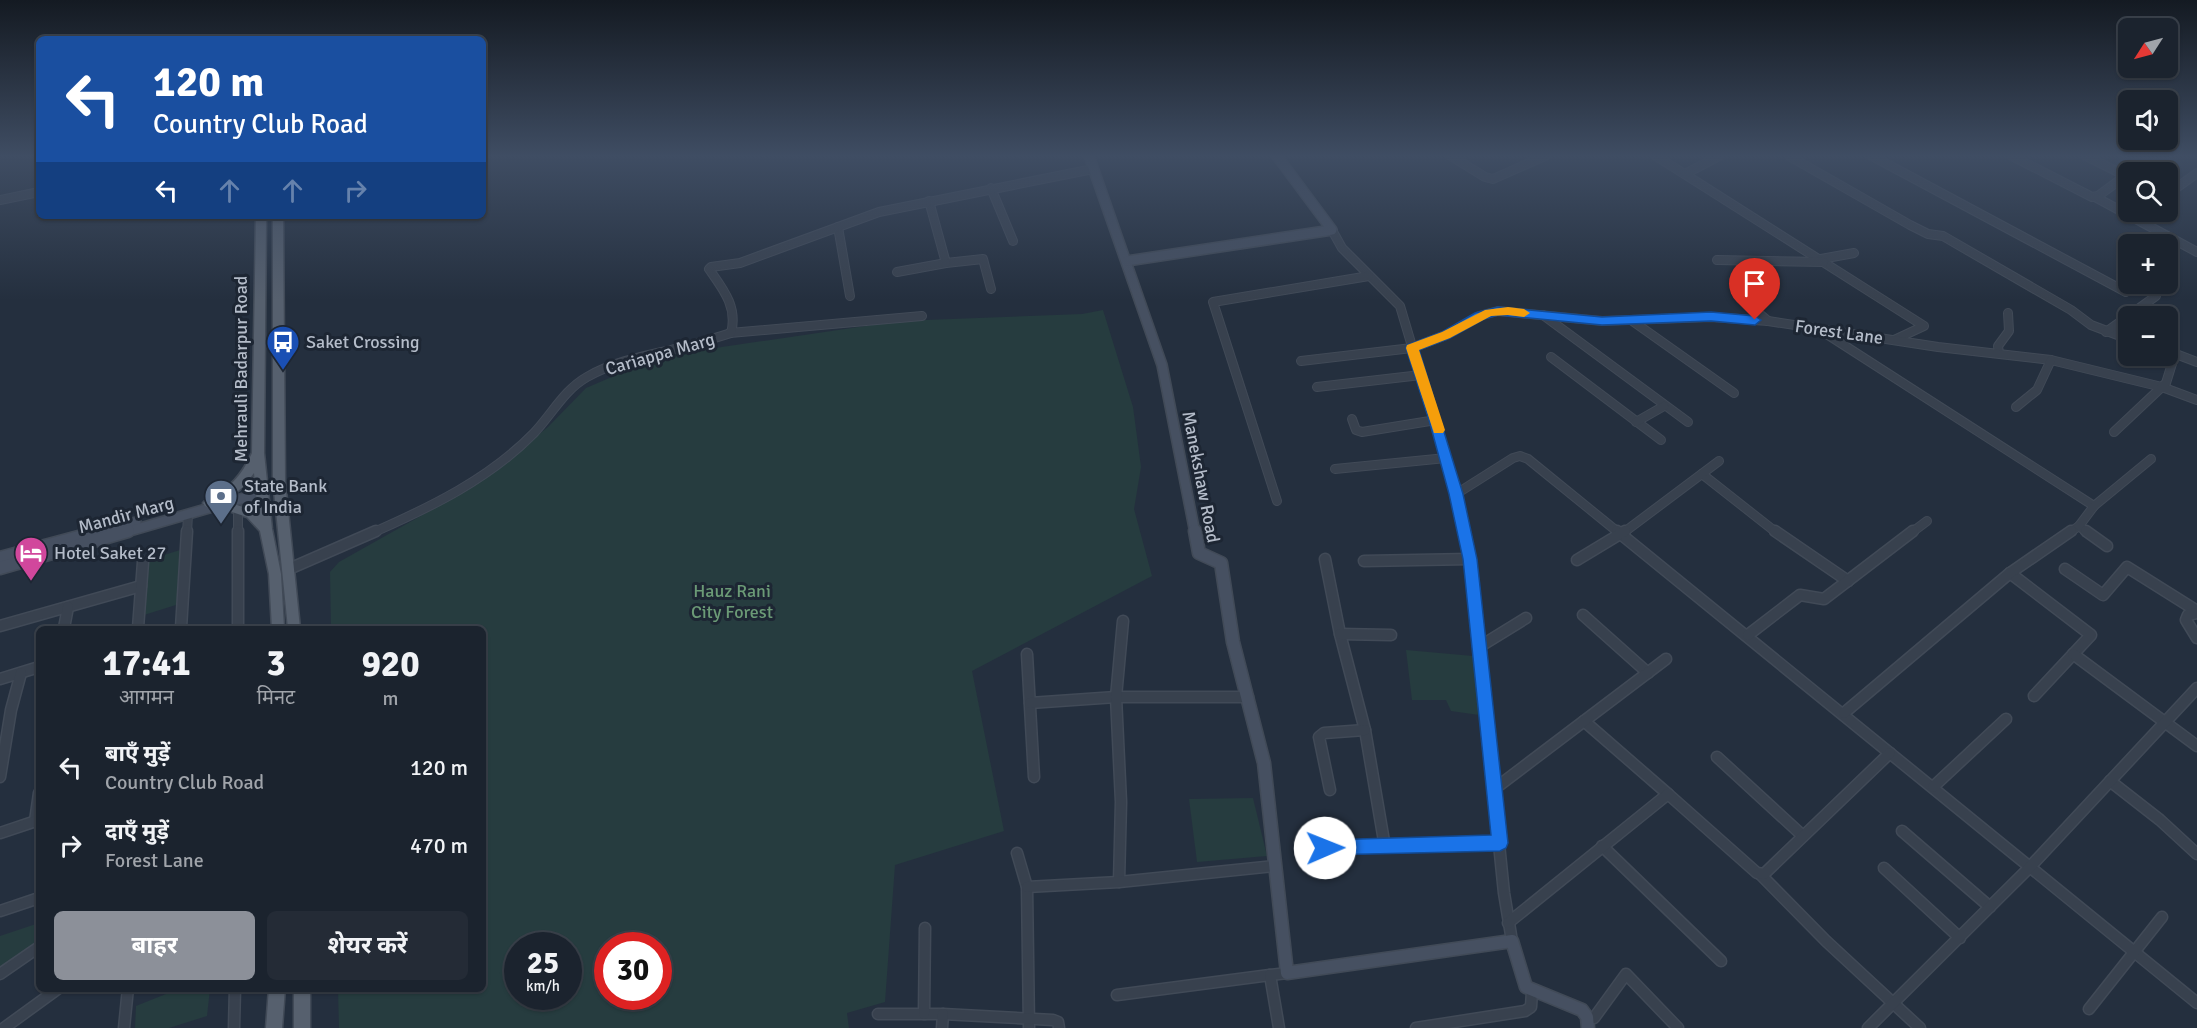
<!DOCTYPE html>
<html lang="hi">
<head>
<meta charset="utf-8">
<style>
	:root { --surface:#1b232e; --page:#242b36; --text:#f1f3f6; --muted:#a0a4aa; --line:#39404a; --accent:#8c9099 }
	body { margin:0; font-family:Signika,"Noto Sans Devanagari",sans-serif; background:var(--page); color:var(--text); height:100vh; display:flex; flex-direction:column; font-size:22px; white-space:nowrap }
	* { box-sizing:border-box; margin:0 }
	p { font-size:20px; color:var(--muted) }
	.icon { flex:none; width:33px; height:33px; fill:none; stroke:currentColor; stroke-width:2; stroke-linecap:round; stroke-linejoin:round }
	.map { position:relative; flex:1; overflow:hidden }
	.sheet { position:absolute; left:36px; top:626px; width:450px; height:366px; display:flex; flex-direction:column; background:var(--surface); border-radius:9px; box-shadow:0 2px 4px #0004,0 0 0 2px var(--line) }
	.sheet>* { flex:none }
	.banner { position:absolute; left:36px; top:36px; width:450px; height:183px; border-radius:9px; box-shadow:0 2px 4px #0004,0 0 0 2px var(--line); background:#1a4fa0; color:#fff; overflow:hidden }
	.needle { width:39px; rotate:234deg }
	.buttons { position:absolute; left:2118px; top:18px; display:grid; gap:12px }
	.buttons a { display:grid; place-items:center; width:60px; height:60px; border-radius:9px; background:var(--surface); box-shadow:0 2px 4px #0004,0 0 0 2px var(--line); font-size:30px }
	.speed { position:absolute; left:504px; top:932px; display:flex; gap:12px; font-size:30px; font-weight:700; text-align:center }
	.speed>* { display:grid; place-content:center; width:78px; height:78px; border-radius:50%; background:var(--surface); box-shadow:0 2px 4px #0004,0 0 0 2px var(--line); line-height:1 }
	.speed small { font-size:15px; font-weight:400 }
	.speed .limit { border:9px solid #d22; background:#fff; color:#111 }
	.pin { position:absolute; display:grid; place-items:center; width:51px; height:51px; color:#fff; margin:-62px -26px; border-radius:50% 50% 50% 0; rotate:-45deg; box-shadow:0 0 6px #0007 }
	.pin .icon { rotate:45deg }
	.me { position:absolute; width:66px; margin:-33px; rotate:89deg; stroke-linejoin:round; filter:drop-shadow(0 0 4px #0008) }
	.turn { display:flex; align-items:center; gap:21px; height:126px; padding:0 18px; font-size:27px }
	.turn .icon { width:78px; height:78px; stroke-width:2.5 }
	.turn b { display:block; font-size:42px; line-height:51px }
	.lanes { display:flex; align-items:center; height:57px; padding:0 18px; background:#0003; justify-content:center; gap:30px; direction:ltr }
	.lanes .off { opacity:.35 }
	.eta { display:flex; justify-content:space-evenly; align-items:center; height:102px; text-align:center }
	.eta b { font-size:36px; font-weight:700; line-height:42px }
	.button { display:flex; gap:12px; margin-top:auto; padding:12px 18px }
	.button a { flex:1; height:69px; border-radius:9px; background:var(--accent); color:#fff; font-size:24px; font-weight:700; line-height:69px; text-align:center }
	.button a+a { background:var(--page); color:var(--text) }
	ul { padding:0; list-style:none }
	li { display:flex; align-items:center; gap:18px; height:78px; padding:0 18px }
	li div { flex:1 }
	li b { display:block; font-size:22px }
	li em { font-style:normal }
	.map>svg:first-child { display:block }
	.green { fill:#263c3f; fill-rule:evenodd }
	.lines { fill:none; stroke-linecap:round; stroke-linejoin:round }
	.street-far1-casing { stroke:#414a57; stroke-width:10 }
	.street-casing { stroke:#414a57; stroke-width:13 }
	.secondary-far1-casing { stroke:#414a57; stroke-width:12 }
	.secondary-casing { stroke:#414a57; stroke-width:15 }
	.primary-casing { stroke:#414a57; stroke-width:3 }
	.street-far1 { stroke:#38414e; stroke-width:8 }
	.street { stroke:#38414e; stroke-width:10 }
	.secondary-far1 { stroke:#465061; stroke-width:9 }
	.secondary { stroke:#465061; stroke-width:12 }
	.primary { fill:#56606e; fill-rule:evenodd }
	.route { fill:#1a73e8; stroke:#114b97; stroke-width:1.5 }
	.slow { fill:#f59e0b }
	.labels { text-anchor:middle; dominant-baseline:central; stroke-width:6; stroke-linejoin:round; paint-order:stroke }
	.street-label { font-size:18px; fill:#b4bcc9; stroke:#1d2633 }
	.poi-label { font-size:18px; fill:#b4bcc9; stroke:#1d2633; text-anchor:start }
	.park-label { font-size:18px; fill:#6b9a76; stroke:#1d2633 }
</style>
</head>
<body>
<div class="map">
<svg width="2197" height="1028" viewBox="0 0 2197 1028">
	<rect width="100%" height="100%" fill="#242f3e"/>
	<g class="green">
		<path d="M1103,310L1133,407L1141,467L1134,509L1152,576L972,671L1004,831L895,865L885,1002L847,1013L849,1028H339L338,989L483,988V628H331L330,572L339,562L474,486L548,427L586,388L661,356L899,321L1082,314ZM518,945H568V996H518ZM608,945H658V996H608Z"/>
		<path d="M180,550L179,604L144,615L148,560Z"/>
		<path d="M1406,650L1473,656L1479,715L1451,711L1446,700H1412Z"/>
		<path d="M1253,798L1267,856L1197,862L1189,799Z"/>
		<path d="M39,923V943L0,973V936Z"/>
		<path d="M181,988L210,989L207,1016L169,1028H135L136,1006Z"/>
	</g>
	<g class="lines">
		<g class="street-far1-casing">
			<g id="street-far1">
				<path d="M1451,156L1485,177L1493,179L1545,156"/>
				<path d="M1656,156L1924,326L1894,340"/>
				<path d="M1789,156L1910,225L1928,234L1943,236L2071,310L2091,325L2128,339"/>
				<path d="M1872,156L2126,292"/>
				<path d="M2012,156L2092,197L2098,196L2125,176"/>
				<path d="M2086,156L2128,177"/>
				<path d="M1685,174L1719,156"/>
				<path d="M991,188L1013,241"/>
				<path d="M2168,194L2197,173"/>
				<path d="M2095,197L2197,252"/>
				<path d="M0,200L39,192"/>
				<path d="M929,201L946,263L983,259L991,289"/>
				<path d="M838,227L850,296"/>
				<path d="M1332,230L1342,248L1400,306L1456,494L1464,533"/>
				<path d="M1821,259L1854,253"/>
				<path d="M1717,260L1824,262"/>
				<path d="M897,272L946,263"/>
				<path d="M1754,293L1747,303L1768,321"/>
				<path d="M1543,315L1688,422"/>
				<path d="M1631,320L1734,393"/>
				<path d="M2106,332L2156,296"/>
				<path d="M730,333L922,316"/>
				<path d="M1825,333L2094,506"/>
				<path d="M2168,351L2197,362"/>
				<path d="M1999,353L1998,346L2009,331L2008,313"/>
				<path d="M1551,357L1661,440"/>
				<path d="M1301,361L1412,348L1446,335L1479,316L1498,311L1602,321L1711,317L1768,321L1938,347L2051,360L2162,387L2197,400"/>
				<path d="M1317,387L1421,375"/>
				<path d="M2016,407L2037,390L2051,360"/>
				<path d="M1352,419L1356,430L1362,432L1436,420"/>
				<path d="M1636,422L1664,406"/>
				<path d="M2114,432L2166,383L2175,354"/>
				<path d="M1335,469L1446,458"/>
				<path d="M1702,474L1777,533"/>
				<path d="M1456,494L1513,458L1520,456L1528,459L1619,533"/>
				<path d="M1277,501L1213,302L1369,276"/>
				<path d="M238,509V533"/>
				<path d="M187,533L188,515"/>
				<path d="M372,533C431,507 489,479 534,433C552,414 564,390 587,377C616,360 651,355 683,347C699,343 715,338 731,333C738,307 723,289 709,269L711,267L740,263L879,212L1093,169"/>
				<path d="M1623,533L1719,461"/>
				<path d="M1911,533L1927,521"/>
				<path d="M2069,533L2079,526"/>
				<path d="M2088,533L2079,526L2094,506L2151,459"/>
			</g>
		</g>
		<g class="street-casing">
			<g id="street">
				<path d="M238,531V628"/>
				<path d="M1464,531L1470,559L1504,893L1512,941"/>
				<path d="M1617,531L2197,1003"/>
				<path d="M1775,531L1848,581"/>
				<path d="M2086,531L2107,546"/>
				<path d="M1325,559L1340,634L1365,730L1385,847"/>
				<path d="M1577,560L1625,531"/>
				<path d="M1364,561L1470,559"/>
				<path d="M289,569L376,531"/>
				<path d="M2065,569L2103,595L2127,567L2197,611"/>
				<path d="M2010,573L2091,635L2034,696"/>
				<path d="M2197,613L2188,615L2186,620L2197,638"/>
				<path d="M1583,615L1648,673"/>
				<path d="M0,626L141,586"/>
				<path d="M64,628L68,607"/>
				<path d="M138,628L143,562"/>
				<path d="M181,628L187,531"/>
				<path d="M1340,634L1391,635"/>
				<path d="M1748,635L1800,595L1824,599L1913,531"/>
				<path d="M1479,647L1526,618"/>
				<path d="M1027,654L1034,777"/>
				<path d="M2073,654L2197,746"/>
				<path d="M0,679L39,667"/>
				<path d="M1030,703L1116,697H1248"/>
				<path d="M1844,713L2010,573L2071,531"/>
				<path d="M1584,721L1668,794"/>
				<path d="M1717,757L1803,836"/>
				<path d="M0,777L11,710L21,673"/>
				<path d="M2110,781L2160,820L2197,854"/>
				<path d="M1933,787L2006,719"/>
				<path d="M1330,790L1319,737L1324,733L1365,730"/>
				<path d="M1493,790L1666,659"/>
				<path d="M35,821L39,793"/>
				<path d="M1322,824L1325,848"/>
				<path d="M1902,831L1990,907"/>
				<path d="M0,833L39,820"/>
				<path d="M1602,846L1721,961"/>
				<path d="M1305,848L1500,843"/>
				<path d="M1017,853L1027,887L1029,1028"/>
				<path d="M1884,868L1960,938"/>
				<path d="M1760,874L1826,941L1920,1028"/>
				<path d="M1119,882L1121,802L1116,697L1123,621"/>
				<path d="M1027,887L1119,882L1274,866"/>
				<path d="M0,911L39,898"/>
				<path d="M1508,923L1668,794L1757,873L1764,874L1890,753"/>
				<path d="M0,974L39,947"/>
				<path d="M1117,995L1270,975"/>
				<path d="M2089,1009L2162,917"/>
				<path d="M878,1014H943L1053,1020L1058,1022L1059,1028"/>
				<path d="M924,1014L925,928"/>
				<path d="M1594,1018L1626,974L1678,1028"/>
				<path d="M4,1028L59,988"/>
				<path d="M124,1028L128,988"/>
				<path d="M234,1028L235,988"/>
				<path d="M942,1028L943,1014"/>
				<path d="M1279,1028L1270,975L1287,973"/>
				<path d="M1416,1028L1525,1011L1531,1007L1532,991"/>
				<path d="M1868,1028L2029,868L2197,688"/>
			</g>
		</g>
		<g class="secondary-far1-casing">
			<g id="secondary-far1">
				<path d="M1089,156L1162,365L1195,533"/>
				<path d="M1127,261L1332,230L1277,156"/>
				<path d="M95,533L136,522"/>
				<path d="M123,533L261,493"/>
			</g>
		</g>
		<g class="secondary-casing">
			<g id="secondary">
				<path d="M1195,531L1199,553L1221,563L1233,642L1264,763L1287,973L1512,941L1526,987L1582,1010L1587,1017L1588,1028"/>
				<path d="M0,558L101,531"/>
				<path d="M0,568L128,531"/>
			</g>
		</g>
		<g class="primary-casing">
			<g id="primary">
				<path d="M256,216H266L264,453L272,529L281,574L284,628H272L269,574L260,531L247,517L220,508L219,504L209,508L205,506L203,503C208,497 216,495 223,490C237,481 245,468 252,453ZM254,473L258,514L255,511L225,501L243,487Z"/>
				<path d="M273,216H283L285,481L300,628H288L273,481Z"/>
				<path d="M269,988H285L282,1028H266Z"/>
				<rect x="294" y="988" width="16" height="40"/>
			</g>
		</g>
		<use href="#street-far1" class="street-far1"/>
		<use href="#street" class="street"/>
		<use href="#secondary-far1" class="secondary-far1"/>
		<use href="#secondary" class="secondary"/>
		<use href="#primary" class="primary"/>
	</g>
	<linearGradient id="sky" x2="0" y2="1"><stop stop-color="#141a22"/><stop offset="0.52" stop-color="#3f4d63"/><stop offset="1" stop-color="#3f4d63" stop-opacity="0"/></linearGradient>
	<rect width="2197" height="300" fill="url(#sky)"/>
	<path class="route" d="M1498,307L1602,317L1711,312L1755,316L1761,320L1755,325L1711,321L1602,325L1498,315L1484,319L1450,338L1419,350L1463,494L1477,559L1508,843L1506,848L1500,851L1325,855L1319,853L1317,848L1319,842L1325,840L1491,835L1463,559L1449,494L1429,420L1406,348L1407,345L1442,332L1475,313Z"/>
	<path class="slow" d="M1508,307L1524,309L1530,313L1524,317L1508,315L1491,316L1450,338L1419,350L1445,430L1443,433H1434L1406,348L1407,345L1442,332L1485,310Z"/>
	<defs>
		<g id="bus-pin" transform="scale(1.725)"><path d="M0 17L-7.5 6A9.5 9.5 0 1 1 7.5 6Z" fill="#1a4fb4" stroke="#1d2633"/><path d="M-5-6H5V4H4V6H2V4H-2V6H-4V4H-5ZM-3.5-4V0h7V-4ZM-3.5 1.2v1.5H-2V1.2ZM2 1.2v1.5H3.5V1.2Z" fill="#fff"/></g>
		<g id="bank-pin" transform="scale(1.725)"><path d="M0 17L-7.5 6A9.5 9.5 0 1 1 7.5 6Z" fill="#5c6f8a" stroke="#1d2633"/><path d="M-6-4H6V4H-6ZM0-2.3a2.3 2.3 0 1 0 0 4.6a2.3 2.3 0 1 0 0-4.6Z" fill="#fff"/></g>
		<g id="hotel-pin" transform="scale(1.725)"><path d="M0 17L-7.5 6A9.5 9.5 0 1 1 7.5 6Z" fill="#d1479c" stroke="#1d2633"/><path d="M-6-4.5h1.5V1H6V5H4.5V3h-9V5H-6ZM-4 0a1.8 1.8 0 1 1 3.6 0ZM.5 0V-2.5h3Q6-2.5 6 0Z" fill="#fff"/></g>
	</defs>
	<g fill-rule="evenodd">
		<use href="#bus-pin" x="283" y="342"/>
		<use href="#bank-pin" x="221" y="496"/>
		<use href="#hotel-pin" x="31" y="553"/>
	</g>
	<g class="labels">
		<g class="street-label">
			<text transform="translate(1839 332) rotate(8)">Forest Lane</text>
			<text transform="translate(660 354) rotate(-16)">Cariappa Marg</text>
			<text transform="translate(241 369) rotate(-90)">Mehrauli Badarpur Road</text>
			<text transform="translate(1201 477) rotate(79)">Manekshaw Road</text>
			<text transform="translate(126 515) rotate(-15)">Mandir Marg</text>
		</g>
		<g class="poi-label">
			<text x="306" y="342">Saket Crossing</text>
			<text x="244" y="486">State Bank<tspan x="244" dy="21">of India</tspan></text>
			<text x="54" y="553">Hotel Saket 27</text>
		</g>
		<g class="park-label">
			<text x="732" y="591">Hauz Rani<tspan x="732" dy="21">City Forest</tspan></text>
		</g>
	</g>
</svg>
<div class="buttons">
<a><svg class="needle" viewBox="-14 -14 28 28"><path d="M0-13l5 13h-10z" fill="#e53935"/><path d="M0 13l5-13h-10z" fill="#a0a4aa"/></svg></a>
<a><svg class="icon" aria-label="sound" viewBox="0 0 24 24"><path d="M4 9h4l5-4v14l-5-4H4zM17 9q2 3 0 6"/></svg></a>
<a><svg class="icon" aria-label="search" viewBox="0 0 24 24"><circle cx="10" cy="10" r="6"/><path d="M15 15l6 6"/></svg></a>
<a>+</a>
<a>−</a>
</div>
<div class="speed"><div>25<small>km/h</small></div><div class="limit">30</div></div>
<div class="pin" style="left:1755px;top:320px;background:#d93025"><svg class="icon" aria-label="arrive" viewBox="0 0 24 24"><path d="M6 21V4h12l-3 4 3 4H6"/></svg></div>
<svg class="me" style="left:1325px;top:848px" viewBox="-20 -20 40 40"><circle r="19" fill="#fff"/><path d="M0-13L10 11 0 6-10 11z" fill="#1a73e8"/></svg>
<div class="banner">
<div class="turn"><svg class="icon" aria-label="left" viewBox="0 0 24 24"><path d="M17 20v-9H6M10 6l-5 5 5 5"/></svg><div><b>120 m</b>Country Club Road</div></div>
<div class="lanes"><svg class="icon" aria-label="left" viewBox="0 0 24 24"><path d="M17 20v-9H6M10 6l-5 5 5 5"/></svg><svg class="icon off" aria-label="ahead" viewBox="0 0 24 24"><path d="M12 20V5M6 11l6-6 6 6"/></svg><svg class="icon off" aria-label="ahead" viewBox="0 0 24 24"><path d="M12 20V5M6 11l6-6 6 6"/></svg><svg class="icon off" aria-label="right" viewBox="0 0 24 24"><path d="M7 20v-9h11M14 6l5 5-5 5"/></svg></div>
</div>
<section class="sheet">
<div class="eta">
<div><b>17:41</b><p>आगमन</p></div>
<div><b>3</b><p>मिनट</p></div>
<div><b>920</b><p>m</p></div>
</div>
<ul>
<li><svg class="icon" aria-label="left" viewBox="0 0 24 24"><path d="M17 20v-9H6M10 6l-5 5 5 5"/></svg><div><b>बाएँ मुड़ें</b><p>Country Club Road</p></div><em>120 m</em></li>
<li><svg class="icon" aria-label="right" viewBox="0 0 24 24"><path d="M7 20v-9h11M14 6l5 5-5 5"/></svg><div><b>दाएँ मुड़ें</b><p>Forest Lane</p></div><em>470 m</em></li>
</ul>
<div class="button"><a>बाहर</a><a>शेयर करें</a></div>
</section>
</div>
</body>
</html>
